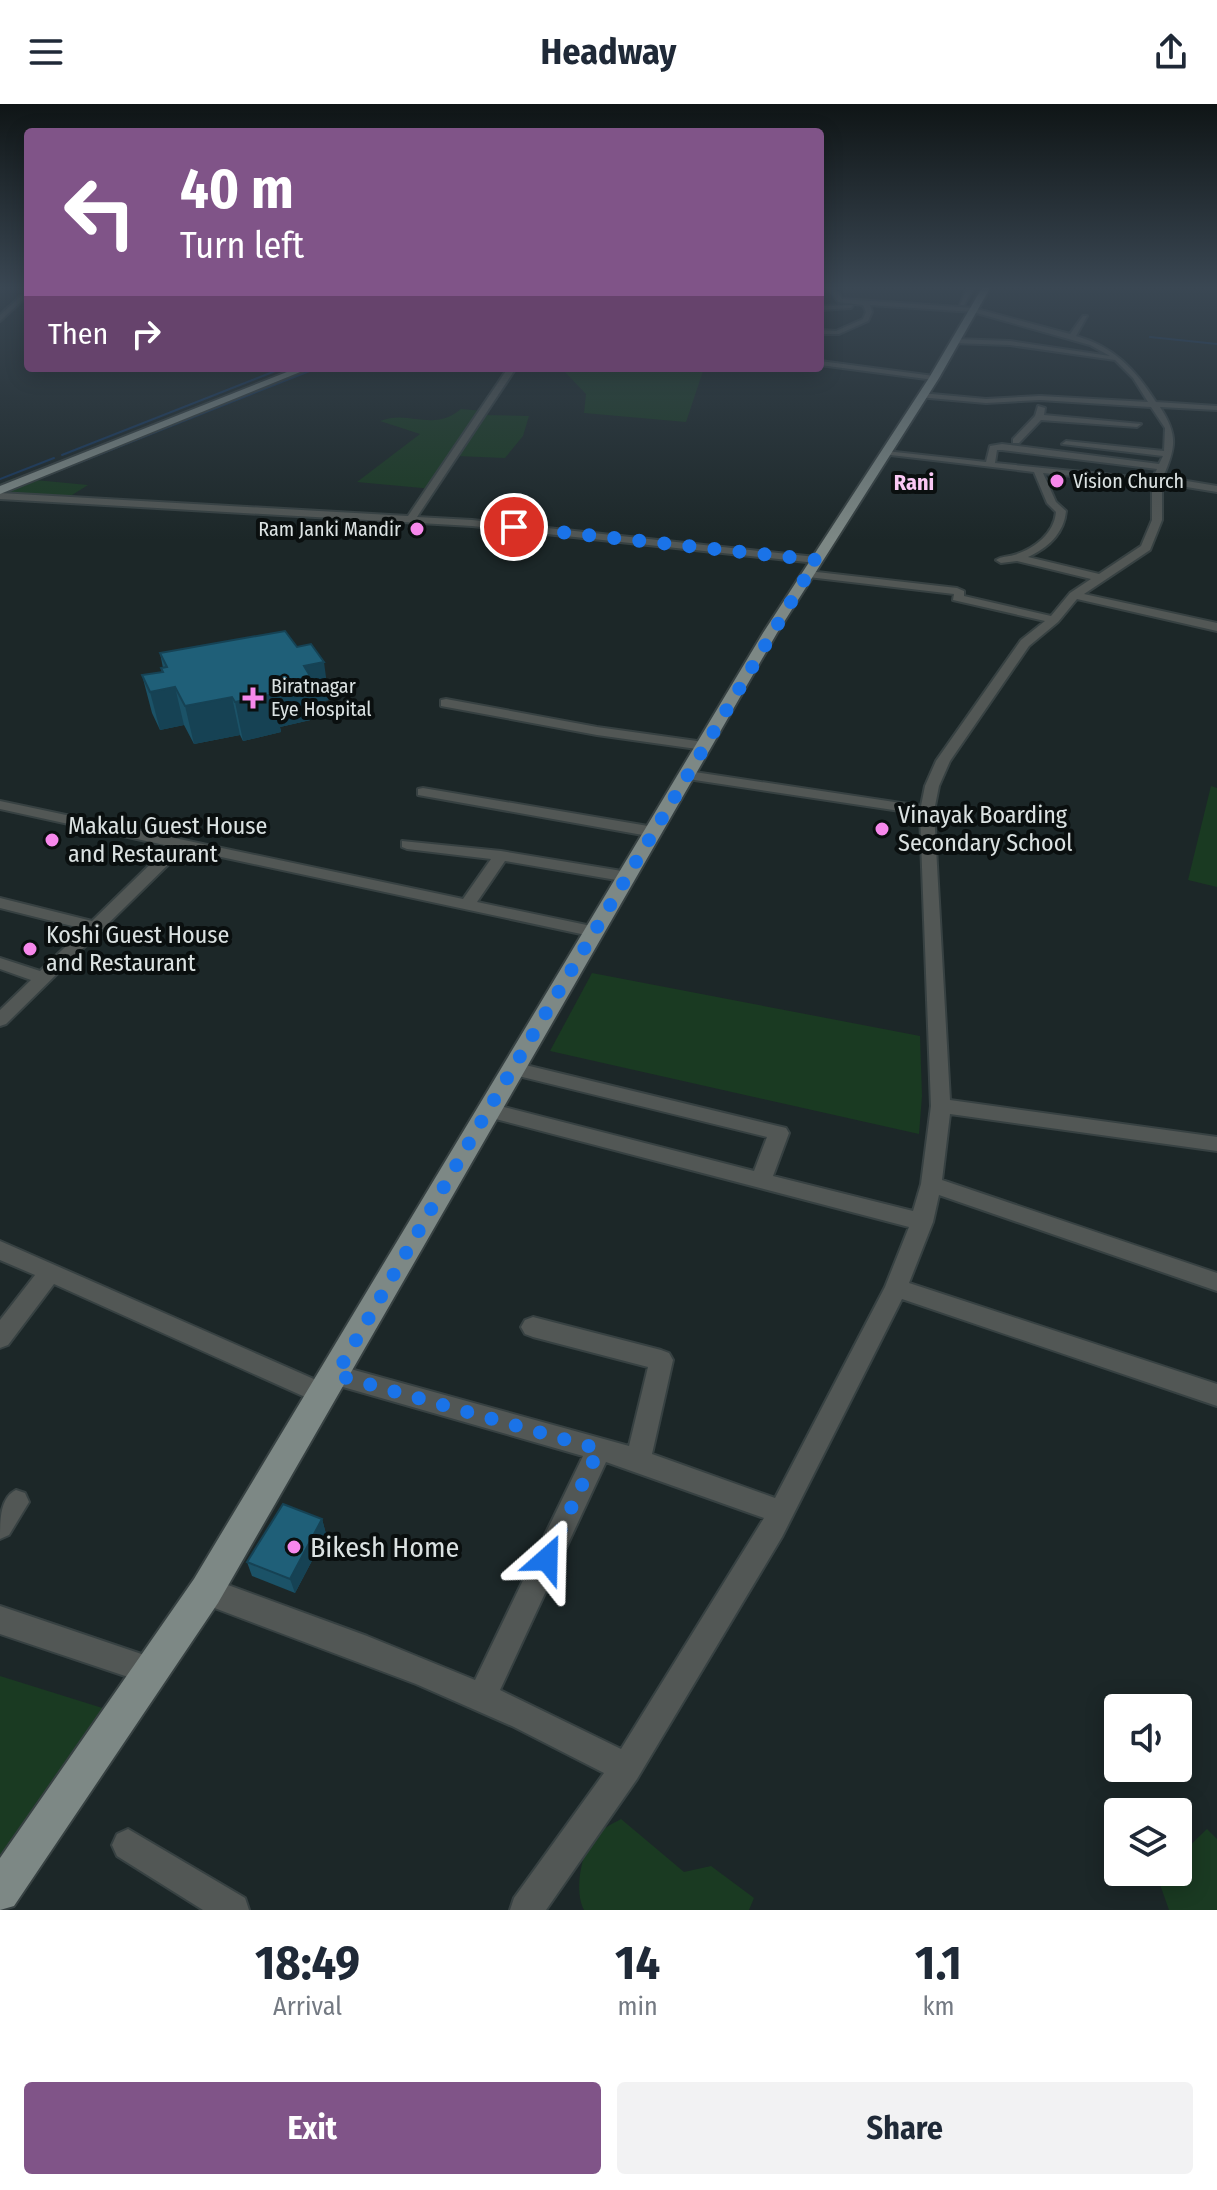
<!DOCTYPE html>
<html lang="en">
<head>
<meta charset="utf-8">
<style>
	:root { --surface:#fff; --page:#f2f2f3; --text:#1f2937; --muted:#747a83; --accent:#805488 }
	body { margin:0; font-family:"Fira Sans Condensed",sans-serif; background:var(--page); color:var(--text); height:100vh; display:flex; flex-direction:column; font-size:30px; white-space:nowrap }
	* { box-sizing:border-box; margin:0 }
	p { font-size:26px; color:var(--muted) }
	.icon { flex:none; width:44px; height:44px; fill:none; stroke:currentColor; stroke-width:2; stroke-linecap:round; stroke-linejoin:round }
	.map { position:relative; height:1806px; overflow:hidden }
	.panel { display:flex; flex-direction:column; background:var(--surface); flex:1 }
	.panel>* { flex:none }
	.guide { position:absolute; left:24px; top:24px; width:800px; height:244px; border-radius:8px; box-shadow:0 4px 20px #0003; background:#805488; color:#fff; overflow:hidden }
	.controls { position:absolute; left:1104px; top:1590px; display:grid; gap:16px }
	.controls a { display:grid; place-items:center; width:88px; height:88px; border-radius:8px; background:var(--surface); box-shadow:0 4px 20px #0003; font-size:40px }
	.pin { position:absolute; display:grid; place-items:center; width:68px; height:68px; color:#fff; margin:-34px; border:4px solid #fff; border-radius:50%; box-shadow:0 2px 8px #0007 }
	.me { position:absolute; width:88px; margin:-44px; rotate:25deg; stroke-linejoin:round; filter:drop-shadow(0 0 6px #0008) }
	.turn { display:flex; align-items:center; gap:28px; height:168px; padding:0 24px; font-size:36px }
	.turn .icon { width:104px; height:104px; stroke-width:2.5 }
	.turn b { display:block; font-size:56px; line-height:68px }
	.then { display:flex; align-items:center; height:76px; padding:0 24px; background:#0003; gap:16px; font-size:30px }
	.eta { display:flex; justify-content:space-evenly; align-items:center; height:136px; text-align:center }
	.eta b { font-size:48px; font-weight:700; line-height:56px }
	.action { display:flex; gap:16px; margin-top:auto; padding:16px 24px }
	.action a { flex:1; height:92px; border-radius:8px; background:var(--accent); color:#fff; font-size:32px; font-weight:700; line-height:92px; text-align:center }
	.action a+a { background:var(--page); color:var(--text) }
	header { display:flex; justify-content:space-between; align-items:center; height:104px; padding:0 24px; background:var(--surface); font-size:36px; font-weight:700 }
	.map>svg:first-child { display:block }
	.green { fill:#1a3a22 }
	.lines { fill:none; stroke-linecap:round; stroke-linejoin:round }
	.stream { stroke:#18385d; stroke-width:2 }
	.minor-casing { stroke:#374142; stroke-width:4 }
	.primary-casing { stroke:#374142; stroke-width:4 }
	.minor { fill:#525755; fill-rule:evenodd }
	.primary { fill:#7d8885; fill-rule:evenodd }
	.wall { fill:#1b5267 }
	.shaded-wall { fill:#164254 }
	.building { fill:#1f5f78; stroke:#164254; stroke-width:2 }
	.route { stroke:#1a73e8; stroke-width:14; stroke-dasharray:0 25.2 }
	.poi-dot { fill:#f788ec; stroke:#0a0f0f; stroke-width:3 }
	.labels { text-anchor:middle; dominant-baseline:central; stroke-width:8; stroke-linejoin:round; paint-order:stroke }
	.far-poi-label { font-size:20px; fill:#dbe2e2; stroke:#0a0f0f; text-anchor:start }
	.far-neighbourhood-label { font-size:22px; font-weight:bold; fill:#fac8f4; stroke:#0a0f0f }
	.poi-label { font-size:24px; fill:#dbe2e2; stroke:#0a0f0f; text-anchor:start }
	.near-poi-label { font-size:28px; fill:#dbe2e2; stroke:#0a0f0f; text-anchor:start }
</style>
</head>
<body>
<header><svg class="icon" aria-label="menu" viewBox="0 0 24 24"><path d="M4 6h16M4 12h16M4 18h16"/></svg>Headway<svg class="icon" aria-label="share" viewBox="0 0 24 24"><path d="M12 15V3M7 8l5-5 5 5M5 13v7h14v-7"/></svg></header>
<div class="map">
<svg width="1217" height="1806" viewBox="0 0 1217 1806">
	<rect width="100%" height="100%" fill="#1c2728"/>
	<g class="green">
		<path d="M561,264H691V267H703L686,318L584,309L586,290Z"/>
		<path d="M461,305L484,307L482,311L529,312L523,332L505,354L456,352L433,385L357,378L420,330L380,317C410,305 432,329 461,305Z"/>
		<path d="M14,374L88,381L64,396L0,392V380Z"/>
		<path d="M1211,682L1217,684V783L1188,776Z"/>
		<path d="M592,869L920,932L922,992L919,1030L550,947Z"/>
		<path d="M0,1572L112,1607L0,1767Z"/>
		<path d="M621,1715L684,1768L711,1762L754,1794L749,1806H584C574,1787 581,1749 594,1733C601,1725 612,1720 621,1715Z"/>
		<path d="M1207,1725L1217,1735V1806H1169L1157,1772L1161,1768H1178V1753Z"/>
	</g>
	<g class="lines">
		<g class="stream">
			<path d="M1150,233L1217,240"/>
			<path d="M62,351L283,264"/>
			<path d="M0,375L54,354"/>
			<path d="M0,390L317,264"/>
		</g>
		<g class="minor-casing">
			<g id="minor">
				<path d="M829,184H835L842,195L973,204L1070,230L1083,212H1087L1076,232C1114,243 1135,265 1156,298L1217,302V306L1160,303C1178,331 1176,343 1163,373L1217,382V388L1162,379V416L1150,446L1084,490L1217,519V527L1077,495L1058,518L1029,542L950,657L939,682L934,707L950,996L1217,1033V1047L950,1010L942,1076L1217,1169V1187L939,1091L933,1118L909,1179L1217,1280V1302L902,1195L782,1433L637,1675L546,1806H510L514,1794L604,1669L514,1623L416,1580L196,1497L192,1487L196,1477L206,1473L367,1532L475,1576L583,1352L336,1281L328,1278L324,1271L328,1264L336,1261L629,1342L648,1263L533,1233L525,1230L521,1223L525,1216L533,1213L661,1246L669,1249L673,1256L652,1350L775,1394L885,1183L909,1123L488,1013L481,1011L478,1006L481,1001L488,999L754,1067L767,1033L506,969L504,964L513,958L786,1024L789,1029L773,1072L913,1107L921,1080L931,1002L920,710L688,675L681,671L688,667L921,702L925,682L936,657L1021,536L1045,517L953,496L954,490L808,473L803,470L808,467L957,484L964,487V492L1051,512L1070,489L1091,475L1017,457L1001,459L996,456C1002,452 1007,453 1014,451C1034,445 1054,430 1056,408L1047,399L1034,368L882,350L886,347L986,358L990,342L1002,340L1159,360L1163,352L1062,340L1066,337L1164,347L1165,324L1151,303L1040,296L986,299L918,293L921,289L986,295L1040,292L1148,298L1133,274L1115,256L1010,241L952,239L955,235L1010,237L1110,252L1090,241L973,208L870,201L872,208L868,217L839,230H820V226L836,227L863,215L866,208L863,201L838,198ZM997,346H1002L1157,365L1152,375L995,359ZM1043,369L1152,380V416L1141,442L1099,470L1028,453C1048,444 1064,429 1066,407L1056,398ZM606,1358L764,1414L621,1645L500,1586Z"/>
				<path d="M967,184H973L964,201H960Z"/>
				<path d="M21,192L26,193L0,217V211Z"/>
				<path d="M853,201L851,204L820,206V202Z"/>
				<path d="M820,257L934,272L938,274L934,276L820,261Z"/>
				<path d="M508,264H516L417,413L472,416L816,453L821,456L816,459L472,422L0,395V389L408,412Z"/>
				<path d="M1038,302L1045,304L1044,311L1141,320L1137,323L1041,316L1019,339H1013V335L1035,312Z"/>
				<path d="M446,595L597,623L704,638L711,642L704,646L597,631L441,602V596Z"/>
				<path d="M423,684L654,723L662,728L654,733L418,691V685Z"/>
				<path d="M0,697L463,795L491,755L407,745L402,743V737L501,747L628,768L636,773L628,778L505,757L477,798L601,824L603,828L601,832L595,833L184,745L6,920L0,922V906L31,876L0,865V854L40,867L84,825L0,804V794L92,817L169,742L0,705Z"/>
				<path d="M0,1137L332,1283L335,1290L332,1297L323,1301L314,1297L54,1180L8,1241L0,1244V1216L35,1171L0,1156Z"/>
				<path d="M16,1386L25,1389L29,1398L9,1431L0,1435C0,1415 0,1394 16,1386Z"/>
				<path d="M0,1502L162,1557L166,1567L162,1577L152,1581L0,1530Z"/>
				<path d="M128,1725L245,1794L249,1806H203L117,1752L112,1741L117,1730Z"/>
			</g>
		</g>
		<g class="primary-casing">
			<g id="primary">
				<path d="M982,184H990L939,274L777,529L218,1499L14,1802L0,1806V1754L194,1475L763,529L929,274Z"/>
				<path d="M297,264H310L0,390V382Z"/>
			</g>
		</g>
		<use href="#minor" class="minor"/>
		<use href="#primary" class="primary"/>
	</g>
	<g class="wall">
		<path d="M160,549L329,596L317,598L319,614L280,623L281,628L243,637L240,631L194,640L184,621L160,626L152,609L142,571L162,568L161,564H163Z"/>
		<path d="M322,1415L326,1430L295,1489L252,1472L247,1458Z"/>
	</g>
	<g class="shaded-wall">
		<path d="M324,558L329,596L317,598L319,614L280,623L281,628L243,637L235,598L271,585L304,562Z"/>
		<path d="M175,583L184,621L160,626L150,588Z"/>
		<path d="M232,593L240,631L194,640L185,602Z"/>
		<path d="M322,1415L326,1430L295,1489L290,1475Z"/>
	</g>
	<g class="building">
		<path d="M285,527L297,543L311,540L324,558L304,562L313,577L271,585L274,590L235,598L232,593L185,602L175,583L150,588L142,571L163,568L161,564L167,563L160,549Z"/>
		<path d="M283,1400L322,1415L290,1475L247,1458Z"/>
	</g>
	<linearGradient id="sky" x2="0" y2="1"><stop stop-color="#0f1516"/><stop offset="0.42" stop-color="#3a4753"/><stop offset="1" stop-color="#3a4753" stop-opacity="0"/></linearGradient>
	<rect width="1217" height="437" fill="url(#sky)"/>
	<g class="lines">
		<path class="route" d="M514,423L816,456L488,1006L336,1271L599,1345L547,1455"/>
	</g>
	<g class="poi-dot">
		<circle cx="1057" cy="377" r="8"/>
		<circle cx="417" cy="425" r="8"/>
		<path d="M249 582h8v8h8v8h-8v8h-8v-8h-8v-8h8z"/>
		<circle cx="882" cy="725" r="8"/>
		<circle cx="52" cy="736" r="8"/>
		<circle cx="30" cy="845" r="8"/>
		<circle cx="294" cy="1443" r="8"/>
	</g>
	<g class="labels">
		<g class="far-poi-label">
			<text x="1073" y="377">Vision Church</text>
			<text x="401" y="425" text-anchor="end">Ram Janki Mandir</text>
			<text x="271" y="582">Biratnagar<tspan x="271" dy="23">Eye Hospital</tspan></text>
		</g>
		<g class="far-neighbourhood-label">
			<text x="914" y="378">Rani</text>
		</g>
		<g class="poi-label">
			<text x="898" y="711">Vinayak Boarding<tspan x="898" dy="28">Secondary School</tspan></text>
			<text x="68" y="722">Makalu Guest House<tspan x="68" dy="28">and Restaurant</tspan></text>
			<text x="46" y="831">Koshi Guest House<tspan x="46" dy="28">and Restaurant</tspan></text>
		</g>
		<g class="near-poi-label">
			<text x="310" y="1443">Bikesh Home</text>
		</g>
	</g>
</svg>
<div class="controls">
<a><svg class="icon" aria-label="sound" viewBox="0 0 24 24"><path d="M4 9h4l5-4v14l-5-4H4zM17 9q2 3 0 6"/></svg></a>
<a><svg class="icon" aria-label="layers" viewBox="0 0 24 24"><path d="M12 4l9 5-9 5-9-5zM3 14l9 5 9-5"/></svg></a>
</div>
<div class="pin" style="left:514px;top:423px;background:#d93025"><svg class="icon" aria-label="arrive" viewBox="0 0 24 24"><path d="M6 21V4h12l-3 4 3 4H6"/></svg></div>
<svg class="me" style="left:547px;top:1455px" viewBox="-20 -20 40 40"><path d="M0-17L14 15 0 8-14 15z" fill="#1a73e8" stroke="#fff" stroke-width="4"/></svg>
<div class="guide">
<div class="turn"><svg class="icon" aria-label="left" viewBox="0 0 24 24"><path d="M17 20v-9H6M10 6l-5 5 5 5"/></svg><div><b>40 m</b>Turn left</div></div>
<div class="then">Then<svg class="icon" aria-label="right" viewBox="0 0 24 24"><path d="M7 20v-9h11M14 6l5 5-5 5"/></svg></div>
</div>
</div>
<section class="panel">
<div class="eta">
<div><b>18:49</b><p>Arrival</p></div>
<div><b>14</b><p>min</p></div>
<div><b>1.1</b><p>km</p></div>
</div>
<div class="action"><a>Exit</a><a>Share</a></div>
</section>
</body>
</html>
